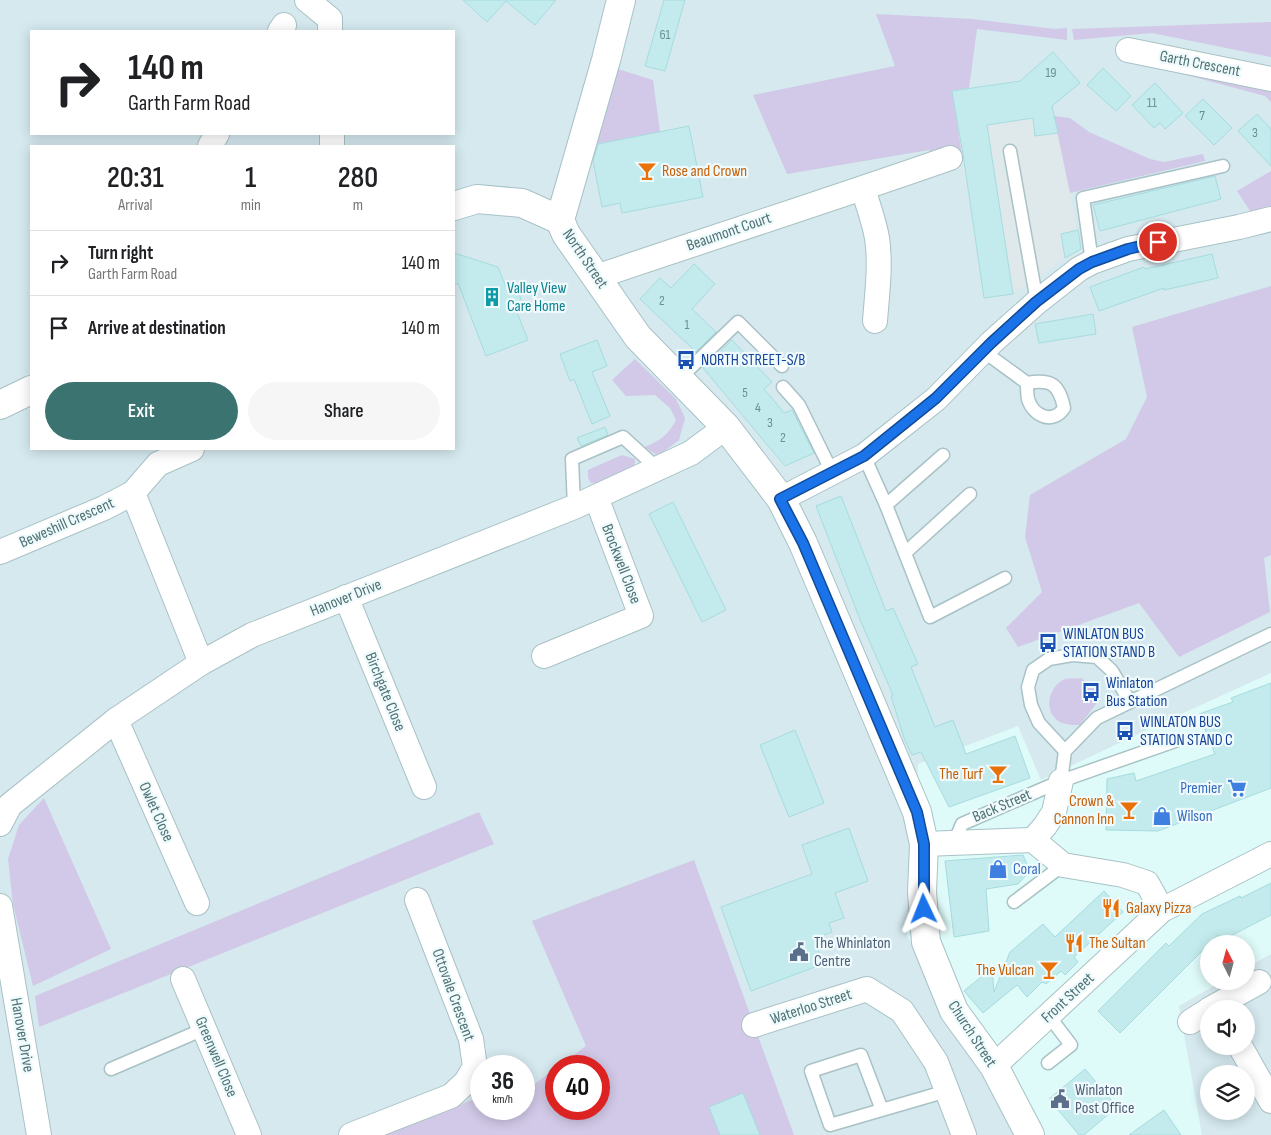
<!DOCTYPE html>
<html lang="en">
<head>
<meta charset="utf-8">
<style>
	:root { --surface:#fff; --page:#f6f6f6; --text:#202124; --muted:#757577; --line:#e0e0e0; --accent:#3a736f }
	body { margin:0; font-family:"Sofia Sans Condensed",sans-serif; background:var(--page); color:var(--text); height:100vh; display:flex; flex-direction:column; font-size:19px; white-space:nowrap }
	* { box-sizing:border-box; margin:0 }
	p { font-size:16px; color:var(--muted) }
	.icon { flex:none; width:28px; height:28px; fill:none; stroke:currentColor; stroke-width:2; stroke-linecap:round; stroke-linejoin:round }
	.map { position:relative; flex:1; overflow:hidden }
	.drawer { position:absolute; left:30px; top:145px; width:425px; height:305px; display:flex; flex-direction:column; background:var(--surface); border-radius:0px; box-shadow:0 2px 12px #0003 }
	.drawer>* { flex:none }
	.hud { position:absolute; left:30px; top:30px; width:425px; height:105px; border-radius:0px; box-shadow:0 2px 12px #0003; background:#fff; color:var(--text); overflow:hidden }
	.needle { width:32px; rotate:354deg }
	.fabs { position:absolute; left:1200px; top:935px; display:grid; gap:10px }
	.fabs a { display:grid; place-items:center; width:55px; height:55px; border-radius:50%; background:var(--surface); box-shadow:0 2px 12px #0003; font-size:25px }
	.speed { position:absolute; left:470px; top:1055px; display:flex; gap:10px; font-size:25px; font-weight:700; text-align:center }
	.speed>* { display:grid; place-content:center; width:65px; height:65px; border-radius:50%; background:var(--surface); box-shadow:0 2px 12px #0003; line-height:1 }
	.speed small { font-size:12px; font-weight:400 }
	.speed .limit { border:8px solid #d22; background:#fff; color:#111 }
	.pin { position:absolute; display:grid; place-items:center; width:42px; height:42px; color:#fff; margin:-21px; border:2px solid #fff; border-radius:50%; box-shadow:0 1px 5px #0007 }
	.me { position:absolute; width:55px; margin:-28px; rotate:358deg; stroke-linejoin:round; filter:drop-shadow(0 0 4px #0008) }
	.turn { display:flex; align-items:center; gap:18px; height:105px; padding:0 15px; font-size:22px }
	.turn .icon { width:65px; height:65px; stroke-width:2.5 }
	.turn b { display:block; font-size:35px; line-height:42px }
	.eta { display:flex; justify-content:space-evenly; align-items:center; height:85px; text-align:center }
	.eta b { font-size:30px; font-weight:600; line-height:35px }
	.primary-button { display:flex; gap:10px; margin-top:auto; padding:10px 15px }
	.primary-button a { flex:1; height:58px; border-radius:30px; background:var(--accent); color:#fff; font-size:20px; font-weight:600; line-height:58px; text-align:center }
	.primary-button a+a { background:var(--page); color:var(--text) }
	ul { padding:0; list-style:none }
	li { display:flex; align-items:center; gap:15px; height:65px; padding:0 15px; border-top:1px solid var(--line) }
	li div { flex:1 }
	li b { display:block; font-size:19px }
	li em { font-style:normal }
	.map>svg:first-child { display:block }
	.residential { fill:#d5e9ef; fill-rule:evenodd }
	.commercial { fill:#defaf9 }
	.industrial { fill:#dfe8ea }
	.green { fill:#d1c9e7 }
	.building { fill:#c3ebed; stroke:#a5dcde }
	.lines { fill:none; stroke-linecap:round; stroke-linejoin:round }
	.service-casing { stroke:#a8c2c5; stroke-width:15 }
	.minor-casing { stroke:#a8c2c5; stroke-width:26 }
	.tertiary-casing { stroke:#a8c2c5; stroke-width:30 }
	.service { stroke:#fff; stroke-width:12 }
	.minor { stroke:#fff; stroke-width:24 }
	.tertiary { stroke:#fff; stroke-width:28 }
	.route-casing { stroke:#114b97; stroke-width:12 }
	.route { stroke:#1a73e8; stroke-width:9 }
	.labels { text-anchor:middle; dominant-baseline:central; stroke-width:4.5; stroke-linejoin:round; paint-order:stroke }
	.number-label { font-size:14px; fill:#6c9092 }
	.street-label { font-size:16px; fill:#4f7273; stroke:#effafd }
	.food-label { font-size:16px; fill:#c56008; stroke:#effafd; text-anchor:start }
	.culture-label { font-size:16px; fill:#0d838f; stroke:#effafd; text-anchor:start }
	.transit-label { font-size:16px; fill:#164399; stroke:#effafd; text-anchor:start }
	.shop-label { font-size:16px; fill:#366cbe; stroke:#effafd; text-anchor:start }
	.service-label { font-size:16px; fill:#4e5e75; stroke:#effafd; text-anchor:start }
</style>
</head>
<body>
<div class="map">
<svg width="1271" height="1135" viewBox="0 0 1271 1135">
	<rect width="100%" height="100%" fill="#e9f6fb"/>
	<path class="residential" d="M0,0H1271V1135H0ZM31,31H454V134H31ZM31,146H454V449H31ZM1209,944H1246V981H1209ZM1209,1009H1246V1046H1209ZM481,1066H524V1109H481ZM556,1066H599V1109H556ZM1209,1074H1246V1111H1209Z"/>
	<path class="commercial" d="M1271,673V954L1246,968V944H1209V981H1223L1179,1006L1202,1135H1040L907,936L918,764L1018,726L1041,780L1168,720Z"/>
	<path class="industrial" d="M1025,80L1031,118L1054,116L1081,249L1065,258L1013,294L984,299L952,91Z"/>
	<g class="green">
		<path d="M876,14L972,19L1055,29L1067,28V40L977,29L969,88L952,91L963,161L938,163L929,150L787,174L753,95L895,66Z"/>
		<path d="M1271,22V57L1152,33L1074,40L1072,29Z"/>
		<path d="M605,65L653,80L660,132L590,145Z"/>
		<path d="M1153,66L1271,86V102L1265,96Z"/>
		<path d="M1054,116L1070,118L1089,132L1150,159L1164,162L1203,154L1205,161L1070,193Z"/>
		<path d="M1271,171V219L1258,223L1237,191Z"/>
		<path d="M1271,286V555L1264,558L1270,612L1179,657L1139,603L1018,647L1006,628L1042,592L1025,537L1030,495L1126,439L1147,397L1132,327Z"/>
		<path d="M635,359L676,399L685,418L679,440L658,456L645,447C661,440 668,435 676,420L670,408L655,395L626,396L612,380Z"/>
		<path d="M622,455L635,459L634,467L599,483H591L588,478V470Z"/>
		<path d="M1081,678L1095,689L1096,704L1080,725C1070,725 1060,725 1054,717C1044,705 1051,685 1065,679C1069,678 1076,679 1081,678Z"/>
		<path d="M44,798L111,949L33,986L13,904L8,859L19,825Z"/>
		<path d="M479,812L494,844L39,1027L35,996Z"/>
		<path d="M694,860L794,1135H381L479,1097L481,1090V1109H524V1092L556,1068V1109H599V1066H559L586,1046L532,921Z"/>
	</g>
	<g class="building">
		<path d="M463,0H556L535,25L506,1L487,22Z"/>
		<path d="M664,0H685L665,71L645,66Z"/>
		<path d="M1053,52L1080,83L1052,106L1058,133L1035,136L1033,118L987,125L1013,294L984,298L963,154L952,91L1020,81Z"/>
		<path d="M1103,68L1131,96L1116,111L1087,85Z"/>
		<path d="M1155,83L1183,113L1165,129L1160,123L1154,128L1132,105Z"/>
		<path d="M1203,99L1232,128L1214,145L1185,116Z"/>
		<path d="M1257,114L1271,129V166L1238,131Z"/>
		<path d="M689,126L703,197L622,213L620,203L602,207L593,161L598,144Z"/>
		<path d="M1215,176L1221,199L1100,231L1093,205Z"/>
		<path d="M1078,230L1081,249L1065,258L1061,234Z"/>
		<path d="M454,253L498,267L506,287L515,283L524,307L516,310L528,340L486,356L458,283L454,285Z"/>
		<path d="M1212,254L1218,278L1164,290V288L1099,311L1090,287L1144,267L1145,269Z"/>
		<path d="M694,264L715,284L692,309L716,332L696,352L640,299L660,278L671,288Z"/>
		<path d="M1093,314L1096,334L1039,343L1035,324Z"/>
		<path d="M597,340L607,366L592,372L610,416L592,424L574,379L570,381L560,354Z"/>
		<path d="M732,340L772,382L764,389L776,403L784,413L792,410L814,453L785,466L703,368Z"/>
		<path d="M605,427L608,435L581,446L577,438Z"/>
		<path d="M841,496L886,611L893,608L918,664L911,667L935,727L953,720L966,754L1015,736L1030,778L949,807L921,752L912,755L904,738L891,696L893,695L861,622L816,506Z"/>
		<path d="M673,502L726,610L702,622L649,514Z"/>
		<path d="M1271,683V788L1158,831L1106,830L1107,779L1134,773L1136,781L1215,754L1199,714L1233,702L1231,698Z"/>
		<path d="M795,730L824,803L789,817L760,745Z"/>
		<path d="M849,828L868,881L835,893L844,918L829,923L832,932L814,939L823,964L751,991L721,907L812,874L802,845Z"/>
		<path d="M1023,855L1030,871L1018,884L986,889L989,931L954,937L945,861Z"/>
		<path d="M1271,883V915L1221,941L1218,935L1120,1033L1098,1011L1166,943L1169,946L1202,914L1240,896L1241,898Z"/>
		<path d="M1104,891L1123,912L1074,957L1078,962L1065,975L1061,971L1046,984L1042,982L1027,997L1017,985L983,1013L964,991L992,968L994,992L1010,952L1043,924L1055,937Z"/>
		<path d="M1085,1069L1117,1107L1084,1135H1079L1049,1099Z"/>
		<path d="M743,1093L760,1135H720L709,1107Z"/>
		<path d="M1164,1110L1181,1135H1129Z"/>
	</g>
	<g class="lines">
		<g class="service-casing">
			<g id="service">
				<path d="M1010,151L1037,302"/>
				<path d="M1092,262L1083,198L1223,166"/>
				<path d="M983,351L1027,383C1050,379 1059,383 1064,408C1053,425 1033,416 1028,399C1027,394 1027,388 1027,383"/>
				<path d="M679,379L738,322L782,366"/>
				<path d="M783,387L799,405L832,472"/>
				<path d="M864,456L886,505L930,617L1005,578"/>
				<path d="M886,505L943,455"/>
				<path d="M574,507L572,459L623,437L658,469"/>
				<path d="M905,553L970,494"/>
				<path d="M1065,751L1039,723L1031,705L1028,687L1033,670L1049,659L1072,655L1097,657L1112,671L1130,702"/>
				<path d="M1061,781L1065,751L1097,718L1271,634"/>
				<path d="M954,843L962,824L1061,781L1178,740"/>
				<path d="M1014,902L1063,865"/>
				<path d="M1048,1063L1071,1045L1049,1016"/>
				<path d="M111,1069L204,1029"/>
				<path d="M882,1110L861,1055L811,1071L830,1125L947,1091"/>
			</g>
		</g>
		<g class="minor-casing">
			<g id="minor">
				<path d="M307,0L330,19V31"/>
				<path d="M280,31L284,25"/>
				<path d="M1128,50L1271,79"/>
				<path d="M210,146L217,134"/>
				<path d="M332,146V134"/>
				<path d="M863,189C868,205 874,221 877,238C881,265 877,294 875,321"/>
				<path d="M596,277C714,237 833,199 950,158"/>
				<path d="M133,493L201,663"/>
				<path d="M781,499L864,456L874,448L936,399L991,343L1037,302L1079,269L1092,262L1128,249L1239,227L1271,219"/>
				<path d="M0,552L104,508L133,493L158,464L192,449"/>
				<path d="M346,597L424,787"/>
				<path d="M544,656L641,616L596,497"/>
				<path d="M116,720L197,903"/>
				<path d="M0,824L10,805L116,720L201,663L252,635L574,507L691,453L726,427"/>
				<path d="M1033,840L1045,826L1054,812L1061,781"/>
				<path d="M924,844L1033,840L1063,865L1123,875L1147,883L1162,910"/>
				<path d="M0,906L39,1135"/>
				<path d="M183,979L249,1135"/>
				<path d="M1210,1009L1259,982"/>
				<path d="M1190,1022L1209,1010"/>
				<path d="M754,1025L867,989L902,1011L936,1062L964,1135"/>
				<path d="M1240,1046L1271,1101"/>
				<path d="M994,1066L1162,910L1271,854"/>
				<path d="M351,1135L451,1096L466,1082L475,1067L471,1039L417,900"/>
			</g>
		</g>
		<g class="tertiary-casing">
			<g id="tertiary">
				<path d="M621,0L606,60L560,220L566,234L638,337L726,427L781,499L803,543L917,812L924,844L922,892L926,942L954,1011L994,1066L1030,1135"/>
				<path d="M454,206L477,199L522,203L560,220"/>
				<path d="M0,405L31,390"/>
			</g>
		</g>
		<use href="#service" class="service"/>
		<use href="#minor" class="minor"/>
		<use href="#tertiary" class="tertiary"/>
	</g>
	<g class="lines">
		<g class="route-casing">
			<path id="route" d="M924,909V844L917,812L803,543L780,499L864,456L874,448L936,398L991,343L1036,302L1079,269L1092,262L1128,249L1158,242"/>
		</g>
		<use href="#route" class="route"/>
	</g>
	<defs>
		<g id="bar-bare" transform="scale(1.5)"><path d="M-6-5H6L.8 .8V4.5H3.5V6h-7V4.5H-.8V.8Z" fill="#e8710a" stroke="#effafd" stroke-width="2.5" paint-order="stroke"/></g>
		<g id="building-bare" transform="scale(1.5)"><path d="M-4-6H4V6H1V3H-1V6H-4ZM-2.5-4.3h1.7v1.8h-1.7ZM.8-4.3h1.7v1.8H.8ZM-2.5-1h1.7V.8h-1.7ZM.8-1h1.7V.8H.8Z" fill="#0f9aa8" stroke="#effafd" stroke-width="2.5" paint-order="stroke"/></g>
		<g id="bus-bare" transform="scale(1.5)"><path d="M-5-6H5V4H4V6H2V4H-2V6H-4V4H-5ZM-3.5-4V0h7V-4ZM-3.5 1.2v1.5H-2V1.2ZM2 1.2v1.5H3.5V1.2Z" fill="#1a4fb4" stroke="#effafd" stroke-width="2.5" paint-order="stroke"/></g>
		<g id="supermarket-bare" transform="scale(1.5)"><path d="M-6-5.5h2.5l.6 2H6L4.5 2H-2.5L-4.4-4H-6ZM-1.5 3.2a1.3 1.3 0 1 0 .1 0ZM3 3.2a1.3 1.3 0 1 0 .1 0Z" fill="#3f7fe0" stroke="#effafd" stroke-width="2.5" paint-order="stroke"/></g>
		<g id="shop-bare" transform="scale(1.5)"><path d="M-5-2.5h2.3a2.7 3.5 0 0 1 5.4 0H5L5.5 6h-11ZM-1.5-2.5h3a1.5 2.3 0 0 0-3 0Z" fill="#3f7fe0" stroke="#effafd" stroke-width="2.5" paint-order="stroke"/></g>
		<g id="restaurant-bare" transform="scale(1.5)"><path d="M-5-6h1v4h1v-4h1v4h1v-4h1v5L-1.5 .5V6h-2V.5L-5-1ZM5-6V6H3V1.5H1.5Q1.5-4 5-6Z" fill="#e8710a" stroke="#effafd" stroke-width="2.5" paint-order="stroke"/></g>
		<g id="civic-bare" transform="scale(1.5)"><path d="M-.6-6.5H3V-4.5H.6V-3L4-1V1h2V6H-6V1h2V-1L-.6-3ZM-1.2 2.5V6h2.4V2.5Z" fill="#5c6f8a" stroke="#effafd" stroke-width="2.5" paint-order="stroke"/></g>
	</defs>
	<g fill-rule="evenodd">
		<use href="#bar-bare" x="647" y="171"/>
		<use href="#building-bare" x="492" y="297"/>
		<use href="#bus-bare" x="686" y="360"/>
		<use href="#bus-bare" x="1048" y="643"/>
		<use href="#bus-bare" x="1091" y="692"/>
		<use href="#bus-bare" x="1125" y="731"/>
		<use href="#bar-bare" x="998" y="774"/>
		<use href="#supermarket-bare" x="1237" y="788"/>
		<use href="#bar-bare" x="1129" y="810"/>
		<use href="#shop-bare" x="1162" y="816"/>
		<use href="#shop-bare" x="998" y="869"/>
		<use href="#restaurant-bare" x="1111" y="908"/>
		<use href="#restaurant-bare" x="1074" y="943"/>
		<use href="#civic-bare" x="799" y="952"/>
		<use href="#bar-bare" x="1049" y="970"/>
		<use href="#civic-bare" x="1060" y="1099"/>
	</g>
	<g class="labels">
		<g class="number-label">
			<text x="665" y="34">61</text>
			<text x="1051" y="72">19</text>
			<text x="1152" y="102">11</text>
			<text x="1202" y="115">7</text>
			<text x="1255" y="132">3</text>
			<text x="662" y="300">2</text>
			<text x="687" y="324">1</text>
			<text x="745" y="392">5</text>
			<text x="758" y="407">4</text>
			<text x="770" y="422">3</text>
			<text x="783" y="437">2</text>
		</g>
		<g class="street-label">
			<text transform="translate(1200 64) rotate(11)">Garth Crescent</text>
			<text transform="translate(729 232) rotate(-19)">Beaumont Court</text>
			<text transform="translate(585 259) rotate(56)">North Street</text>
			<text transform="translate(67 523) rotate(-24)">Beweshill Crescent</text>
			<text transform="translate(621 564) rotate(69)">Brockwell Close</text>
			<text transform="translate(346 598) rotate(-22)">Hanover Drive</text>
			<text transform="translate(385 692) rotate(68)">Birchgate Close</text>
			<text transform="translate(1002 806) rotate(-23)">Back Street</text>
			<text transform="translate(156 812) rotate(66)">Owlet Close</text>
			<text transform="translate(453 995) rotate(70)">Ottovale Crescent</text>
			<text transform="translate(1068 998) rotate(-43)">Front Street</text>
			<text transform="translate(811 1007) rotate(-18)">Waterloo Street</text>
			<text transform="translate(972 1034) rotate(57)">Church Street</text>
			<text transform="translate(22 1035) rotate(80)">Hanover Drive</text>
			<text transform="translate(216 1057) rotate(67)">Greenwell Close</text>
		</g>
		<g class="food-label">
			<text x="662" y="171">Rose and Crown</text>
			<text x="983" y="774" text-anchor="end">The Turf</text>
			<text x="1114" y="801" text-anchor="end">Crown &amp;<tspan x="1114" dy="18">Cannon Inn</tspan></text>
			<text x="1126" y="908">Galaxy Pizza</text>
			<text x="1089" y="943">The Sultan</text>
			<text x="1034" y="970" text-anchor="end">The Vulcan</text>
		</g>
		<g class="culture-label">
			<text x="507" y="288">Valley View<tspan x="507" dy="18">Care Home</tspan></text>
		</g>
		<g class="transit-label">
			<text x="701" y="360">NORTH STREET-S/B</text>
			<text x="1063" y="634">WINLATON BUS<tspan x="1063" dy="18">STATION STAND B</tspan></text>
			<text x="1106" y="683">Winlaton<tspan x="1106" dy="18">Bus Station</tspan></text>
			<text x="1140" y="722">WINLATON BUS<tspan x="1140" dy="18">STATION STAND C</tspan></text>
		</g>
		<g class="shop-label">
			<text x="1222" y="788" text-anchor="end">Premier</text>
			<text x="1177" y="816">Wilson</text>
			<text x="1013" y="869">Coral</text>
		</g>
		<g class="service-label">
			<text x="814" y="943">The Whinlaton<tspan x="814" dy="18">Centre</tspan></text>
			<text x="1075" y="1090">Winlaton<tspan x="1075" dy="18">Post Office</tspan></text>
		</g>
	</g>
</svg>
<div class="fabs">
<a><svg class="needle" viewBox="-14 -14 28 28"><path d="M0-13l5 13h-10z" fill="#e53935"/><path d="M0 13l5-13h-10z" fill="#757577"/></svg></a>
<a><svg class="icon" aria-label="sound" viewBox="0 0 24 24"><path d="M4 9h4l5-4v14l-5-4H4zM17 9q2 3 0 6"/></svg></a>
<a><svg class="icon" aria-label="layers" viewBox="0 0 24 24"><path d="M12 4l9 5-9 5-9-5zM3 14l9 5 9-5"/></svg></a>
</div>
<div class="speed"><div>36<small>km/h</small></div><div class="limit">40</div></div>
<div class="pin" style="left:1158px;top:242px;background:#d93025"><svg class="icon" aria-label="arrive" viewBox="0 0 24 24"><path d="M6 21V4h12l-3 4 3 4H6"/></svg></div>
<svg class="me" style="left:924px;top:909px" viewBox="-20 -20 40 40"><path d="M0-17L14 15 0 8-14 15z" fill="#1a73e8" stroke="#fff" stroke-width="4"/></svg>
<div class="hud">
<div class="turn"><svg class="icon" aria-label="right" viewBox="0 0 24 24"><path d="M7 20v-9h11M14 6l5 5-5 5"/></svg><div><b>140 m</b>Garth Farm Road</div></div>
</div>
<section class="drawer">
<div class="eta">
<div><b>20:31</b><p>Arrival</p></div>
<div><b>1</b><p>min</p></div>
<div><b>280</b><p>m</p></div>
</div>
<ul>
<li><svg class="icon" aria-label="right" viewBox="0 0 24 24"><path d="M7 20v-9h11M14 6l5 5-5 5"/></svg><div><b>Turn right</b><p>Garth Farm Road</p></div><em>140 m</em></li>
<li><svg class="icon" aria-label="arrive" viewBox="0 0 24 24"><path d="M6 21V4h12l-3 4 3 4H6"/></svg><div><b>Arrive at destination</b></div><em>140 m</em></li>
</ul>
<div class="primary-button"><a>Exit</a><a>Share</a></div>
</section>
</div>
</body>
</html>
